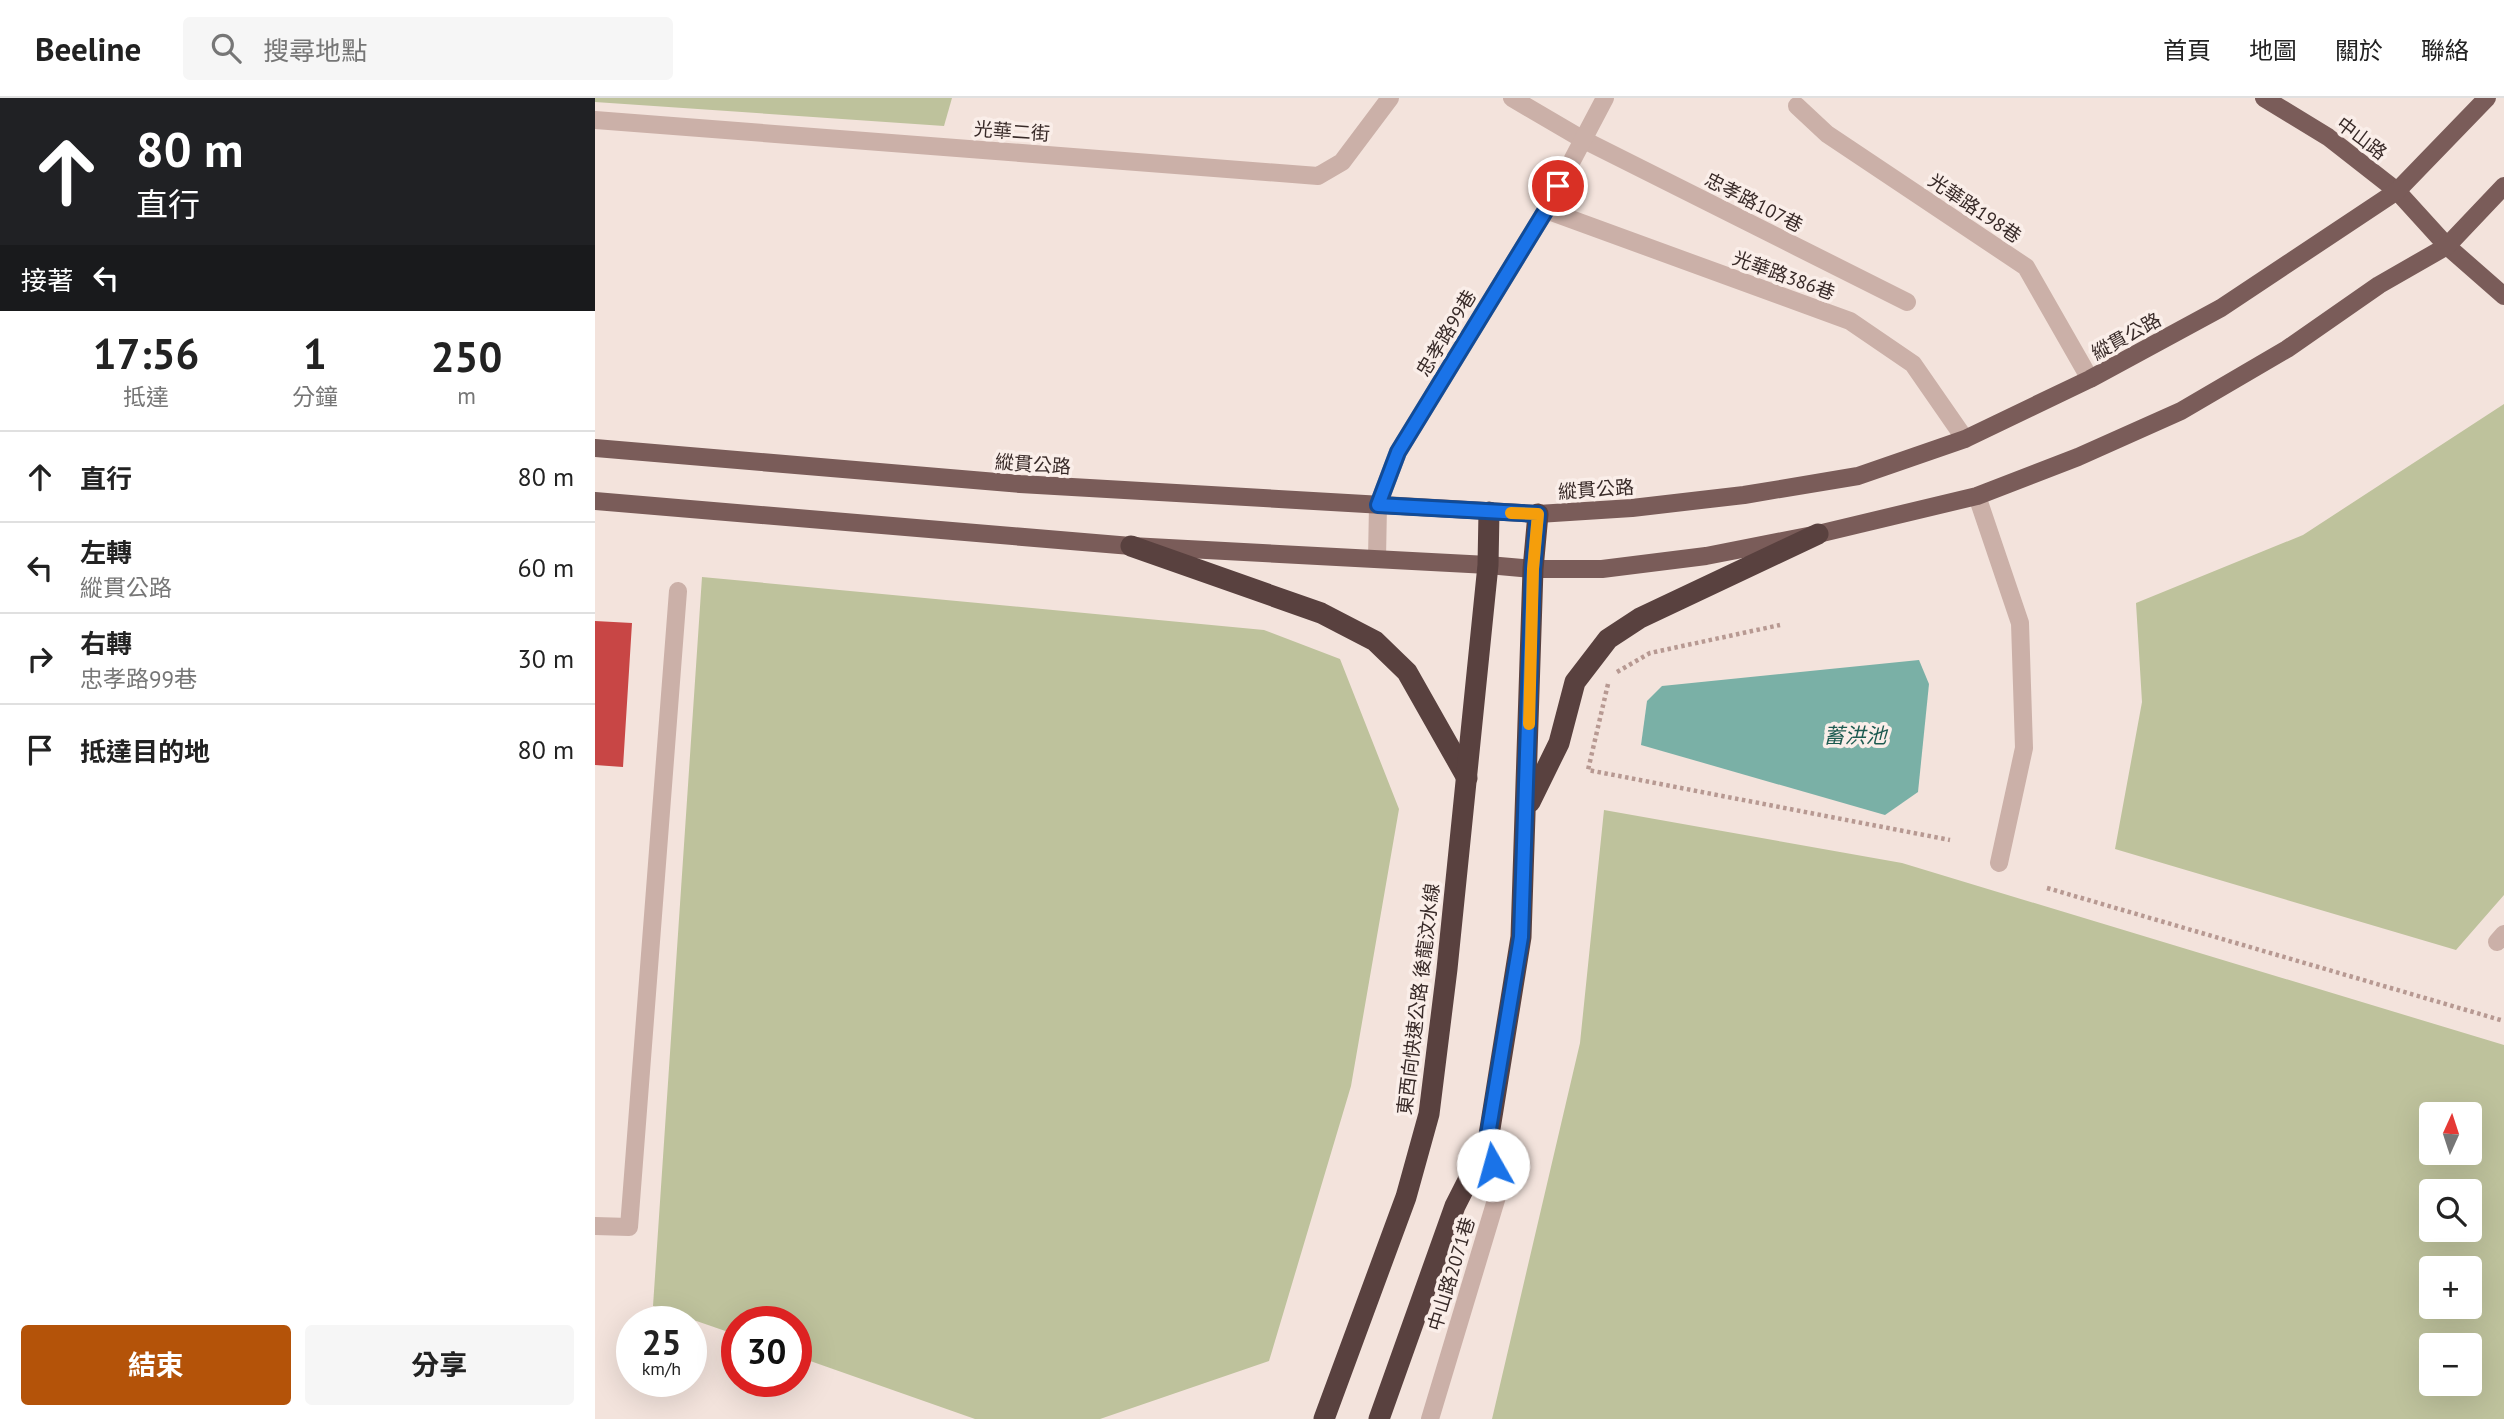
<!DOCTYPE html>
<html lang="zh-TW">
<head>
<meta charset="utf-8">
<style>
	:root { --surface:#fff; --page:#f6f6f6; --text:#222; --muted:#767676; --line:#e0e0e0; --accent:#b45309 }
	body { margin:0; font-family:"PT Sans","Noto Sans TC",sans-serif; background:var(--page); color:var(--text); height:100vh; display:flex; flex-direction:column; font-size:26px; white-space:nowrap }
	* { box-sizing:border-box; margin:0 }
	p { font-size:23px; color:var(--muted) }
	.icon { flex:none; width:38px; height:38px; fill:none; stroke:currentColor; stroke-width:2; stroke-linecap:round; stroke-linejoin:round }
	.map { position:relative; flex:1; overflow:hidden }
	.drawer { display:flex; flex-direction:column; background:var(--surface); width:595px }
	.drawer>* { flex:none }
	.guide { background:#202124; color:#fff; overflow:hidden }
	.needle { width:46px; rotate:3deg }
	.controls { position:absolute; left:1824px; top:1004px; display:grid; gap:14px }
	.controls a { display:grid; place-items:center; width:63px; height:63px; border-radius:7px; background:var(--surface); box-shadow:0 7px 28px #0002; font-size:35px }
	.speed { position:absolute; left:21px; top:1208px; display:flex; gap:14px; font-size:35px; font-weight:700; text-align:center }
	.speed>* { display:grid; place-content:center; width:91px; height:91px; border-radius:50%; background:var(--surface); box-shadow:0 7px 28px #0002; line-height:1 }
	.speed small { font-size:18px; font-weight:400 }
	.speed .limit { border:10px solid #d22; background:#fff; color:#111 }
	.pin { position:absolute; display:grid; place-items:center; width:60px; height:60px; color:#fff; margin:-30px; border:4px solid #fff; border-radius:50%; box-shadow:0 2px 7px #0007 }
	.me { position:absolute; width:77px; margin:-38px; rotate:353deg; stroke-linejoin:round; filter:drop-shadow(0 0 5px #0008) }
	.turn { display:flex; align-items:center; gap:24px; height:147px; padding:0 21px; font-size:32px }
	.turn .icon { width:91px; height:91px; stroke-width:2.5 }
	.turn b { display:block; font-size:49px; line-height:60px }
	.then { display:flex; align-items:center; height:66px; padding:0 21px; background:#0003; gap:14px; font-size:26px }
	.eta { display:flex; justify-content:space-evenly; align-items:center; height:119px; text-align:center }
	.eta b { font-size:42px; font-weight:700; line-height:49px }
	.cta { display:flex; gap:14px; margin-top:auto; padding:14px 21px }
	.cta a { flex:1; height:80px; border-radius:7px; background:var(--accent); color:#fff; font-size:28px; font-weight:700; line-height:80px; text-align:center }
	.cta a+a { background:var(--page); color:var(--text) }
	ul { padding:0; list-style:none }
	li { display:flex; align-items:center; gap:21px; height:91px; padding:0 21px; border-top:2px solid var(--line) }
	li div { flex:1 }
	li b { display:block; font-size:26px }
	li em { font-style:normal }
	header { display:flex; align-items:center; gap:42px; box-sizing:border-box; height:98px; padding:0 35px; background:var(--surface); border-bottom:2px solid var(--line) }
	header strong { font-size:33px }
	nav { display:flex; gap:38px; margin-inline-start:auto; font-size:24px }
	.search { width:490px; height:63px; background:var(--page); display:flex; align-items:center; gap:18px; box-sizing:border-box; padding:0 24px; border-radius:7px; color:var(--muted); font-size:26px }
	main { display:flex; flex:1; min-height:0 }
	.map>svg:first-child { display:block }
	.green { fill:#bec29c; fill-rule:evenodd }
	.water { fill:#7ab0a6 }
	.building { fill:#c84645 }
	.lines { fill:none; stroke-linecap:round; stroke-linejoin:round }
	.path { stroke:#b79992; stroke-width:4.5; stroke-dasharray:3.5 3.5; stroke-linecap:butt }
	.minor { stroke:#cbb0a8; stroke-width:18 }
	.major { stroke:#7a5c59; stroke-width:18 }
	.highway { stroke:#59413f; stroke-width:21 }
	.route-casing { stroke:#114b97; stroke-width:18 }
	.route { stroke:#1a73e8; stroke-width:12 }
	.slow { stroke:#f59e0b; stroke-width:12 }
	.labels { text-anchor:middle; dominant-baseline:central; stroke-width:7; stroke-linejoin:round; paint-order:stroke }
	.street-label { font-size:19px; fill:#382a28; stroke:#faeee9 }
	.water-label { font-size:21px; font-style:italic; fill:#1d5a50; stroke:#faeee9 }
</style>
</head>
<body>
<header>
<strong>Beeline</strong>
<div class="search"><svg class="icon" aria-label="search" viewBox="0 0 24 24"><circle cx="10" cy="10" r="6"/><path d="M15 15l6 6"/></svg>搜尋地點</div>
<nav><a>首頁</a><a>地圖</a><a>關於</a><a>聯絡</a></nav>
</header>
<main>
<section class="drawer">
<div class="guide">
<div class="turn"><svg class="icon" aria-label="ahead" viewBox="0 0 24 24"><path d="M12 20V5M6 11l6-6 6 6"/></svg><div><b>80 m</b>直行</div></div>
<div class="then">接著<svg class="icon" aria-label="left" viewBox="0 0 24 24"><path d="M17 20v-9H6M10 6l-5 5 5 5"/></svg></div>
</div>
<div class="eta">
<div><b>17:56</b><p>抵達</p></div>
<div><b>1</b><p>分鐘</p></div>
<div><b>250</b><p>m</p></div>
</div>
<ul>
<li><svg class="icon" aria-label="ahead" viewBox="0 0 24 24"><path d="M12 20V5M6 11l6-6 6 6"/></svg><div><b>直行</b></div><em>80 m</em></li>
<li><svg class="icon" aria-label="left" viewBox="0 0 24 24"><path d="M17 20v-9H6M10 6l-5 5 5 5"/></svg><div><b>左轉</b><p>縱貫公路</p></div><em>60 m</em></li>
<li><svg class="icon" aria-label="right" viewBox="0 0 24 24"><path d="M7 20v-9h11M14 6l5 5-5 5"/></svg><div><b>右轉</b><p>忠孝路99巷</p></div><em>30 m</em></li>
<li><svg class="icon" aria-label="arrive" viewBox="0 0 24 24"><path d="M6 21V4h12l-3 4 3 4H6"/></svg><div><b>抵達目的地</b></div><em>80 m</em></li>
</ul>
<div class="cta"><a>結束</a><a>分享</a></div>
</section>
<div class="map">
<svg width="1909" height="1321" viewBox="0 0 1909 1321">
	<rect width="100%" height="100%" fill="#f3e3dc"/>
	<g class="green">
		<path d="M0,0H357L349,28L0,4Z"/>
		<path d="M1909,306V797L1861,852L1520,751L1547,604L1541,505L1708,437Z"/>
		<path d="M107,479L669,532L745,561L804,711L756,988L674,1263L505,1321H380L201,1258V1223H142V1237L58,1208Z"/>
		<path d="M1009,712L1307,765L1909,947V1321H897L985,945ZM1836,1017H1874V1055H1836ZM1836,1094H1874V1132H1836ZM1836,1171H1874V1209H1836ZM1836,1248H1874V1286H1836Z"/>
	</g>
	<path class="water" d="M1324,562L1334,586L1323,694L1290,717L1046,647L1052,603L1067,588Z"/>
	<path class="building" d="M0,523L37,525L28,669L0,667Z"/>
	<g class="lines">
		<g class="path">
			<path d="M1022,574L1055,555L1185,527"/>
			<path d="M1013,586L993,672L1355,742"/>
			<path d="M1452,790L1909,923"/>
		</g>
		<g class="minor">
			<path d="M917,0L987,41L1312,204"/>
			<path d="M1202,8L1232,36L1431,169L1495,281"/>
			<path d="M0,22L723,78L747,64L795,0"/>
			<path d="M951,112L1255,223L1318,266L1370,341"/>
			<path d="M1382,398L1425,525L1429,650L1404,765"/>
			<path d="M782,461L783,407L803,354L951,112L1010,0"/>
			<path d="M1902,844L1909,836"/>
			<path d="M0,1128L34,1129L83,493"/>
			<path d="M835,1321L904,1092L893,1043"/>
		</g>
		<g class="major">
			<path d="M1669,0L1733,39L1802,93L1852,148L1909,198"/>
			<path d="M0,350L425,386L943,416L1037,410L1149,397L1263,378L1370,341L1495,281L1626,210L1802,93L1892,0"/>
			<path d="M0,403L536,448L893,467L938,471H1007L1111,458L1223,436L1382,398L1483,359L1586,313L1692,251L1784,187L1852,148L1909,88"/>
		</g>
		<g class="highway">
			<path d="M536,448L726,515L780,543L812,574L872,680"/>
			<path d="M935,704L964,645L980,584L1013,541L1045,520L1223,436"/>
			<path d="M729,1321L811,1099L834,1016L852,871L893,467L894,414"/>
			<path d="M784,1321L860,1108L893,1043L926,839L938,471L943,416"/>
		</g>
	</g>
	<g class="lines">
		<g class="route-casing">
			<path id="route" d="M898,1067L892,1043L926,839L938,471L943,416L783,407L803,354L951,112L963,88"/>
		</g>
		<use href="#route" class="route"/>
		<path class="slow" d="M916,415L943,416L938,471L934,626"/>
	</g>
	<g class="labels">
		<g class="street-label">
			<text transform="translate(417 33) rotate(4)">光華二街</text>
			<text transform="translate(1767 40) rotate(37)">中山路</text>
			<text transform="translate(1159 104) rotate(27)">忠孝路107巷</text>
			<text transform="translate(1380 110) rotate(34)">光華路198巷</text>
			<text transform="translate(1189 177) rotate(20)">光華路386巷</text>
			<text transform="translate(851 235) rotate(-59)">忠孝路99巷</text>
			<text transform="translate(1531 238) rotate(-29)">縱貫公路</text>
			<text transform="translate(438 366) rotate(4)">縱貫公路</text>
			<text transform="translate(1001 391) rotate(-4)">縱貫公路</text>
			<text transform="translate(823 901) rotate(-83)">東西向快速公路 後龍汶水線</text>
			<text transform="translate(856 1176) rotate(-73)">中山路2071巷</text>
		</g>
		<g class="water-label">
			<text x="1260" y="637">蓄洪池</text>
		</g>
	</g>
</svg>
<div class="controls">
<a><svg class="needle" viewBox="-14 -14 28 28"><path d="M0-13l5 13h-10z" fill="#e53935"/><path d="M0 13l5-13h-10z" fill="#767676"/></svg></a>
<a><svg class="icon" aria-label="search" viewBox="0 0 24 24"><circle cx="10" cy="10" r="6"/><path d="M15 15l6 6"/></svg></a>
<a>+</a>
<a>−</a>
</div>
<div class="speed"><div>25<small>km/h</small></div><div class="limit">30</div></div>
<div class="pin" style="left:963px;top:88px;background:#d93025"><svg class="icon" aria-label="arrive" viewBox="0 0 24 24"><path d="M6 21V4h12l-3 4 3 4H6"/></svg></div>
<svg class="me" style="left:898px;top:1067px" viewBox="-20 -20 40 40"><circle r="19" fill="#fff"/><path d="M0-13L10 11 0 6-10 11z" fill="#1a73e8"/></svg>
</div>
</main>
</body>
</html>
